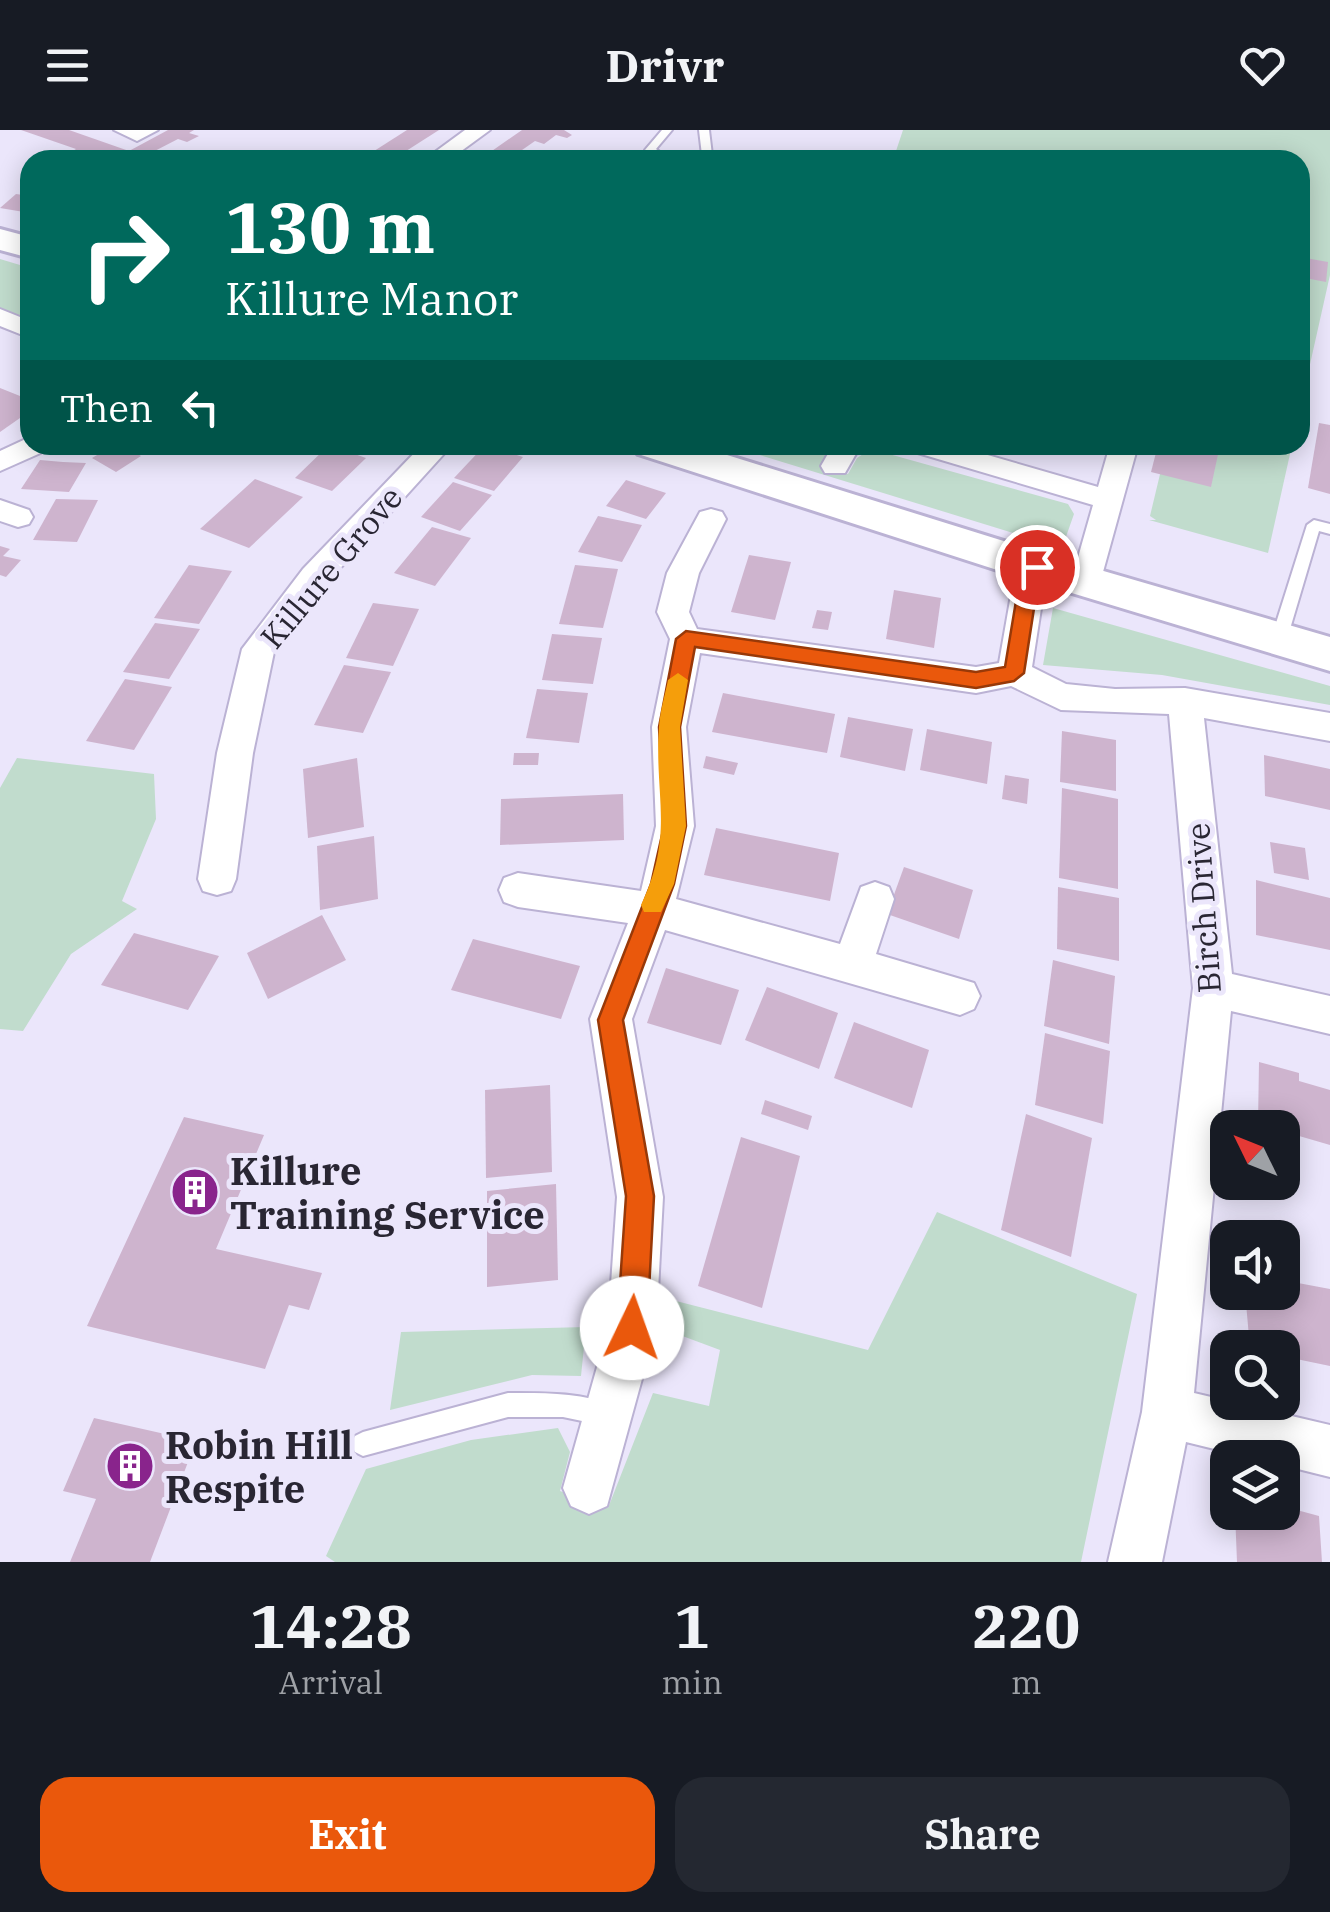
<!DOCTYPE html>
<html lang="en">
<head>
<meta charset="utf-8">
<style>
	:root { --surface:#171b24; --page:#242831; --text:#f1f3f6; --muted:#9ea1a6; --accent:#ea580c }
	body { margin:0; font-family:"IBM Plex Serif",serif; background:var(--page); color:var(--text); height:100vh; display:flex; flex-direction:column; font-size:38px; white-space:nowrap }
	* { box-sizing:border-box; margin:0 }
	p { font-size:32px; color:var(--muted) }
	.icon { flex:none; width:55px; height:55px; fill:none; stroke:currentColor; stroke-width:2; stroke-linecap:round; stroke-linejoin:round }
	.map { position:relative; height:1432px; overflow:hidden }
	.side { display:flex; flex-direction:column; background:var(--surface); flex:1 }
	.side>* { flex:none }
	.guide { position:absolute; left:20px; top:20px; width:1290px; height:305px; border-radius:30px; box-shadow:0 5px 25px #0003; background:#00695c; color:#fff; overflow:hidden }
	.needle { width:65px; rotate:313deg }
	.tools { position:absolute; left:1210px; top:980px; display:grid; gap:20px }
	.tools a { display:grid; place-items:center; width:90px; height:90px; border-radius:20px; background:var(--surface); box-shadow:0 5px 25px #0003; font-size:50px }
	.pin { position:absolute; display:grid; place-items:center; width:85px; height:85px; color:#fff; margin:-42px; border:5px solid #fff; border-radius:50%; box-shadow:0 2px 10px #0007 }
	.me { position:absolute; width:110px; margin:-55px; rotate:3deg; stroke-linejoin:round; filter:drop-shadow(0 0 8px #0008) }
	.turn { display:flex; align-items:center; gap:35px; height:210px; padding:0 40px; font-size:45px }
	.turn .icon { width:130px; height:130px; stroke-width:2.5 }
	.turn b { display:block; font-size:70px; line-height:85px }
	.then { display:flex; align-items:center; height:95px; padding:0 40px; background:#0003; gap:20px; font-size:38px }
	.eta { display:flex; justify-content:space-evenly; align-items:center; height:170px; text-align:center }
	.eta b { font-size:60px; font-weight:700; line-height:70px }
	.primary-button { display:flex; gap:20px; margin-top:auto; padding:20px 40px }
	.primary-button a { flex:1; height:115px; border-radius:30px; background:var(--accent); color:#fff; font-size:40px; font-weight:700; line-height:115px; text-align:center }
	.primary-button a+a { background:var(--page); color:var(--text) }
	header { display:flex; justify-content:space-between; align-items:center; height:130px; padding:0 40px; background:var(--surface); font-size:45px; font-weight:700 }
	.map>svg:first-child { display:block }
	.green { fill:#c1dccd }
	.building { fill:#ceb4ce }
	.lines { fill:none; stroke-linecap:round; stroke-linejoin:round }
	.lane-casing { stroke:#bbb2d4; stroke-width:4 }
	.street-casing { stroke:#bbb2d4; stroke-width:4 }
	.secondary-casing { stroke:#bbb2d4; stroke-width:6 }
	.path { stroke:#928e9f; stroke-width:5; stroke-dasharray:4 4; stroke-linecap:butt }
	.lane { fill:#fff; fill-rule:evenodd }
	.street { fill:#fff; fill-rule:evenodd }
	.secondary { fill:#fff; fill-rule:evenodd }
	.route { fill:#ea580c; stroke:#983908; stroke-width:2.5 }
	.slow { fill:#f59e0b }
	.labels { text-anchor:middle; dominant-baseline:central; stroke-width:10; stroke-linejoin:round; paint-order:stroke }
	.street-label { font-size:32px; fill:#292633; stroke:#ebe6fb }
	.near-poi-label { font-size:38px; font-weight:bold; fill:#292633; stroke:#ebe6fb; text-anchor:start }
</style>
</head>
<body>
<header><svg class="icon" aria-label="menu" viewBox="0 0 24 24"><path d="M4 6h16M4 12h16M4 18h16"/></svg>Drivr<svg class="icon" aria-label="heart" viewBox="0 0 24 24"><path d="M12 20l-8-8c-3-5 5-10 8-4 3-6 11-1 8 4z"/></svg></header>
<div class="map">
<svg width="1330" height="1432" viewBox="0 0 1330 1432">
	<rect width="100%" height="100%" fill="#ebe6fb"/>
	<g class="green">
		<path d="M903,0H1330V145L1300,279V30H893Z"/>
		<path d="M0,129L30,138V190L0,180Z"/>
		<path d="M752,315H831L821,336L848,344L857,328L871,319L1068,374L1074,384L1062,418L750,322Z"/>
		<path d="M1167,315H1292L1268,423L1149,390H1156L1150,386Z"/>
		<path d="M1053,478L1330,556V575L1162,545L1043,535Z"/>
		<path d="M17,628L154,644L156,689L122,771L137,779L71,824L23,901L0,899V658Z"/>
		<path d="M937,1082L1137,1164L1081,1432H335L326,1426L366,1339L471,1310L558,1298L570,1322L560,1361L608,1378L653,1263L709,1276L720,1220L669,1201L676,1171L868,1220Z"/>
		<path d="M586,1197L581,1246L532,1245L390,1280L401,1202Z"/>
	</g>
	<g class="building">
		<path d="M21,0H69L129,21L168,0H194L189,3L199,6L187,12L178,9L145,26L135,23L121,30H104L83,22L75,26L68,24L76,19Z"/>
		<path d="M407,0H439L392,30H360Z"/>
		<path d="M522,0H564L572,5L567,8L556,5L544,14L535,11L512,27L518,30H479Z"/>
		<path d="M16,64L30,66V83L0,78Z"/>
		<path d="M1300,127L1328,132L1326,152L1300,147Z"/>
		<path d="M0,258L30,270V281L0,302Z"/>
		<path d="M1319,293L1330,295V364L1308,358Z"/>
		<path d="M114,315H122L141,326L116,342L92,328Z"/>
		<path d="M329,315L366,328L332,361L295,348Z"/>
		<path d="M485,315L523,327L494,361L454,348Z"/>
		<path d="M1158,315H1220L1211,357L1151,342Z"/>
		<path d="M40,330L63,332L86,333L69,362L21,359Z"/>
		<path d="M255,349L303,367L249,418L200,399Z"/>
		<path d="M626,350L666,363L646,389L606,376Z"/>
		<path d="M453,352L492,365L460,401L421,387Z"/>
		<path d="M56,369L98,370L77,412L33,410Z"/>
		<path d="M598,386L642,395L622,432L578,422Z"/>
		<path d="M432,397L471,408L435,456L394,443Z"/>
		<path d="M0,416L10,419L3,426L21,430L6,447L0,445Z"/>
		<path d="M749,425L791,432L775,490L731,482Z"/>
		<path d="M189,435L232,441L199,494L154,488Z"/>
		<path d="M575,435L618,439L603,498L559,494Z"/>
		<path d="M894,460L941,468L934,518L886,509Z"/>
		<path d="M373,473L419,479L393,536L346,528Z"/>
		<path d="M817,480L832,482L828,500L812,498Z"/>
		<path d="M155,493L200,499L169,549L123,542Z"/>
		<path d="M552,504L602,508L593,554L542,550Z"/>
		<path d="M344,535L391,542L363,603L314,595Z"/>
		<path d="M125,549L172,557L134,620L86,611Z"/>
		<path d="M537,559L588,563L579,613L526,608Z"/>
		<path d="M723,563L835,584L827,623L712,602Z"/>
		<path d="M848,587L913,599L905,641L840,627Z"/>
		<path d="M927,599L992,612L987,654L920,640Z"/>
		<path d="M1062,601L1116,610V661L1060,652Z"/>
		<path d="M514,623H539L538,635H513Z"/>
		<path d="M1264,625L1330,639V680L1265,666Z"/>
		<path d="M706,626L738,633L734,645L703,638Z"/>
		<path d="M357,628L364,697L308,708L303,639Z"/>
		<path d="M1005,645L1029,649L1027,674L1002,669Z"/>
		<path d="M1062,658L1118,669V759L1059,748Z"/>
		<path d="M623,664L624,710L500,715L501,669Z"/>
		<path d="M716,698L839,723L830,771L704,745Z"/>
		<path d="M374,706L378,769L320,780L317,716Z"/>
		<path d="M1270,712L1305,718L1309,750L1274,743Z"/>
		<path d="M904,737L973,760L959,809L887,784Z"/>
		<path d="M1256,750L1330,768V820L1256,805Z"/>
		<path d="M1058,757L1119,768V831L1057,819Z"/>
		<path d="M322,785L346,830L268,869L247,823Z"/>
		<path d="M134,803L219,826L188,880L101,855Z"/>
		<path d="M473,809L580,836L561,889L451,860Z"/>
		<path d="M1053,830L1115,846L1109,914L1044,896Z"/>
		<path d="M666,838L739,860L721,915L647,893Z"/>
		<path d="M767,857L838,883L819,939L745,910Z"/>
		<path d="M854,892L929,920L912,978L834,948Z"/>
		<path d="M1045,903L1110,921L1103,994L1035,975Z"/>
		<path d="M1259,932L1299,943V951L1330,960V1015L1282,1001V998L1258,994Z"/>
		<path d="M550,955L552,1042L486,1048L485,960Z"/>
		<path d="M765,970L812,986L808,1000L761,984Z"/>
		<path d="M1026,984L1092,1008L1071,1127L1001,1100Z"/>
		<path d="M184,987L264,1005L216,1119L322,1143L309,1180L289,1175L265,1239L87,1196Z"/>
		<path d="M741,1007L800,1026L762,1178L698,1156Z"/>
		<path d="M556,1054L558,1150L487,1157V1061Z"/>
		<path d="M1282,1150L1330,1159V1236L1282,1226V1218H1250L1245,1162H1282Z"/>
		<path d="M94,1288L196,1311L150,1432H70L96,1369L63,1361Z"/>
		<path d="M1282,1376L1319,1386L1322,1432H1237L1235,1382H1282Z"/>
	</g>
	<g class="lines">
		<g class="lane-casing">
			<g id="lane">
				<path d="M662,0H672L656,19L670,30H658L645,20Z"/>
				<path d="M699,0H709L712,25L708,30H698L702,25Z"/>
				<path d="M1314,390L1330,394V404L1319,401L1287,509L1279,515L1274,513L1271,509L1307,395Z"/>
				<path d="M508,1263C544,1263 581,1262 614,1276L618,1284L614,1292L606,1296L563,1287H508L363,1326L355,1322L351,1314L355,1306L363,1302Z"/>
			</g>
		</g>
		<g class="street-casing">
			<g id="street">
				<path d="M114,0H158L137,11Z"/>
				<path d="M465,0H490L449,30H424Z"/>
				<path d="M0,179L30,191V208L0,196Z"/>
				<path d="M30,307V315H49L45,321L0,341V321Z"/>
				<path d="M422,315H452L325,455L274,522L253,623L236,749L231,761L217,765L203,761L198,749L217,623L242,519L303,439Z"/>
				<path d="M833,315H861L845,343H825L821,336Z"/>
				<path d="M907,315H953L1098,357L1110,315H1138L1098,460L1087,463L1076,460L1071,452L1093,375L911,321Z"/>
				<path d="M0,370L29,380L33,387L29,394L18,397L0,391Z"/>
				<path d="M711,379L722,382L726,389L699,443L689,482L697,499L976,537L999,533L1012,459L1026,429L1037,426L1048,429L1053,437L1044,459L1032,537L1066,554L1115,559L1185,558L1330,583V611L1204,588L1232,844L1330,866V904L1231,881L1194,1263L1330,1295V1347L1282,1335V1328H1251L1186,1312L1162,1432H1108L1142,1282L1193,858L1169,584L1061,580L1011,556L976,563L700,523L686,597L694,696L676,769L840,814L861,757L875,752L889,757L894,769L876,824L974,853L980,866L974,879L960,885L665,800L632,889L663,1067L656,1198L607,1376L589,1384L571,1376L563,1358L608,1198L617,1067L590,889L628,793L518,777L504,772L499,760L504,748L518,743L641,761L656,696L652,597L670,509L657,482L667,443L700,382Z"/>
			</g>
		</g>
		<g class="secondary-casing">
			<g id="secondary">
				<path d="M0,99L30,107V128L0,120Z"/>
				<path d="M632,315H695L1052,426L1330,507V541L1022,448L638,324Z"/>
			</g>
		</g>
		<path class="path" d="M601,315L615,320"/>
		<use href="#lane" class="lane"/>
		<use href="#street" class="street"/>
		<use href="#secondary" class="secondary"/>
	</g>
	<path class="route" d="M1037,431L1046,437L1037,459L1024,543L1014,551L976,558L695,517L680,597L686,696L674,754L623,890L654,1066L647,1198L642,1209L632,1213L622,1209L617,1198L626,1066L598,890L651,754L664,696L659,597L676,509L686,501L976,542L1005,537L1018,459L1030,433Z"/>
	<path class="slow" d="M678,543L688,550L680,597L686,696L674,754L661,782H644L641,775C675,703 654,667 659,597C660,581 665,565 668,550Z"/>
	<defs>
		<g id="building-disc" transform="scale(2.5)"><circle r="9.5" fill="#89248c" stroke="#ebe6fb"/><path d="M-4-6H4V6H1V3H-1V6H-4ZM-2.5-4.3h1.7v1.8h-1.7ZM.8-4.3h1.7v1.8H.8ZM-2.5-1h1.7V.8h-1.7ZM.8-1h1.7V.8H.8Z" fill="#fff"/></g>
	</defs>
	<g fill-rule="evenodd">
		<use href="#building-disc" x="195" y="1062"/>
		<use href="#building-disc" x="130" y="1336"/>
	</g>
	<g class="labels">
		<g class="street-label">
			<text transform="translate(331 437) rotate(-50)">Killure Grove</text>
			<text transform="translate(1203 778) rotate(-94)">Birch Drive</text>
		</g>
		<g class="near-poi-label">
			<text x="230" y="1040">Killure<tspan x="230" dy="44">Training Service</tspan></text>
			<text x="165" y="1314">Robin Hill<tspan x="165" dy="44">Respite</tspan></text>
		</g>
	</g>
</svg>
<div class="tools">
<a><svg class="needle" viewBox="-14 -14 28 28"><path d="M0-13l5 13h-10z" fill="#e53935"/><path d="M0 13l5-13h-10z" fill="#9ea1a6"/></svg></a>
<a><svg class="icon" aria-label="sound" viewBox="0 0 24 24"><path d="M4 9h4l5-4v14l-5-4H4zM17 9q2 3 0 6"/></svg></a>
<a><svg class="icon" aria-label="search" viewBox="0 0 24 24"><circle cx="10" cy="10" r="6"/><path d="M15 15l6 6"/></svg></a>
<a><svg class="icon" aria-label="layers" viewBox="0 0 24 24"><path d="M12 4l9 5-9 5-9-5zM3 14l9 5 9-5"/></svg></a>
</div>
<div class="pin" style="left:1037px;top:437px;background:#d93025"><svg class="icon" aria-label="arrive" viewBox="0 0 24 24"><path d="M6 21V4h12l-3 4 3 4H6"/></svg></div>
<svg class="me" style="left:632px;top:1198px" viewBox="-20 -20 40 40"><circle r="19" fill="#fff"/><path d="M0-13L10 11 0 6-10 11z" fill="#ea580c"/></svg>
<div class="guide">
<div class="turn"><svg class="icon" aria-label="right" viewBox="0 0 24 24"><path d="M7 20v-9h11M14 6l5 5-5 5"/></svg><div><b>130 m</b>Killure Manor</div></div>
<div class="then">Then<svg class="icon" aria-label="left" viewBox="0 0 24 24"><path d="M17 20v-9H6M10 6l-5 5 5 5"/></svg></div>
</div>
</div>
<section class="side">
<div class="eta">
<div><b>14:28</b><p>Arrival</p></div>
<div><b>1</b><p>min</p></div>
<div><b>220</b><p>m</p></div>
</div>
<div class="primary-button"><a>Exit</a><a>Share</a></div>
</section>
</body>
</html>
